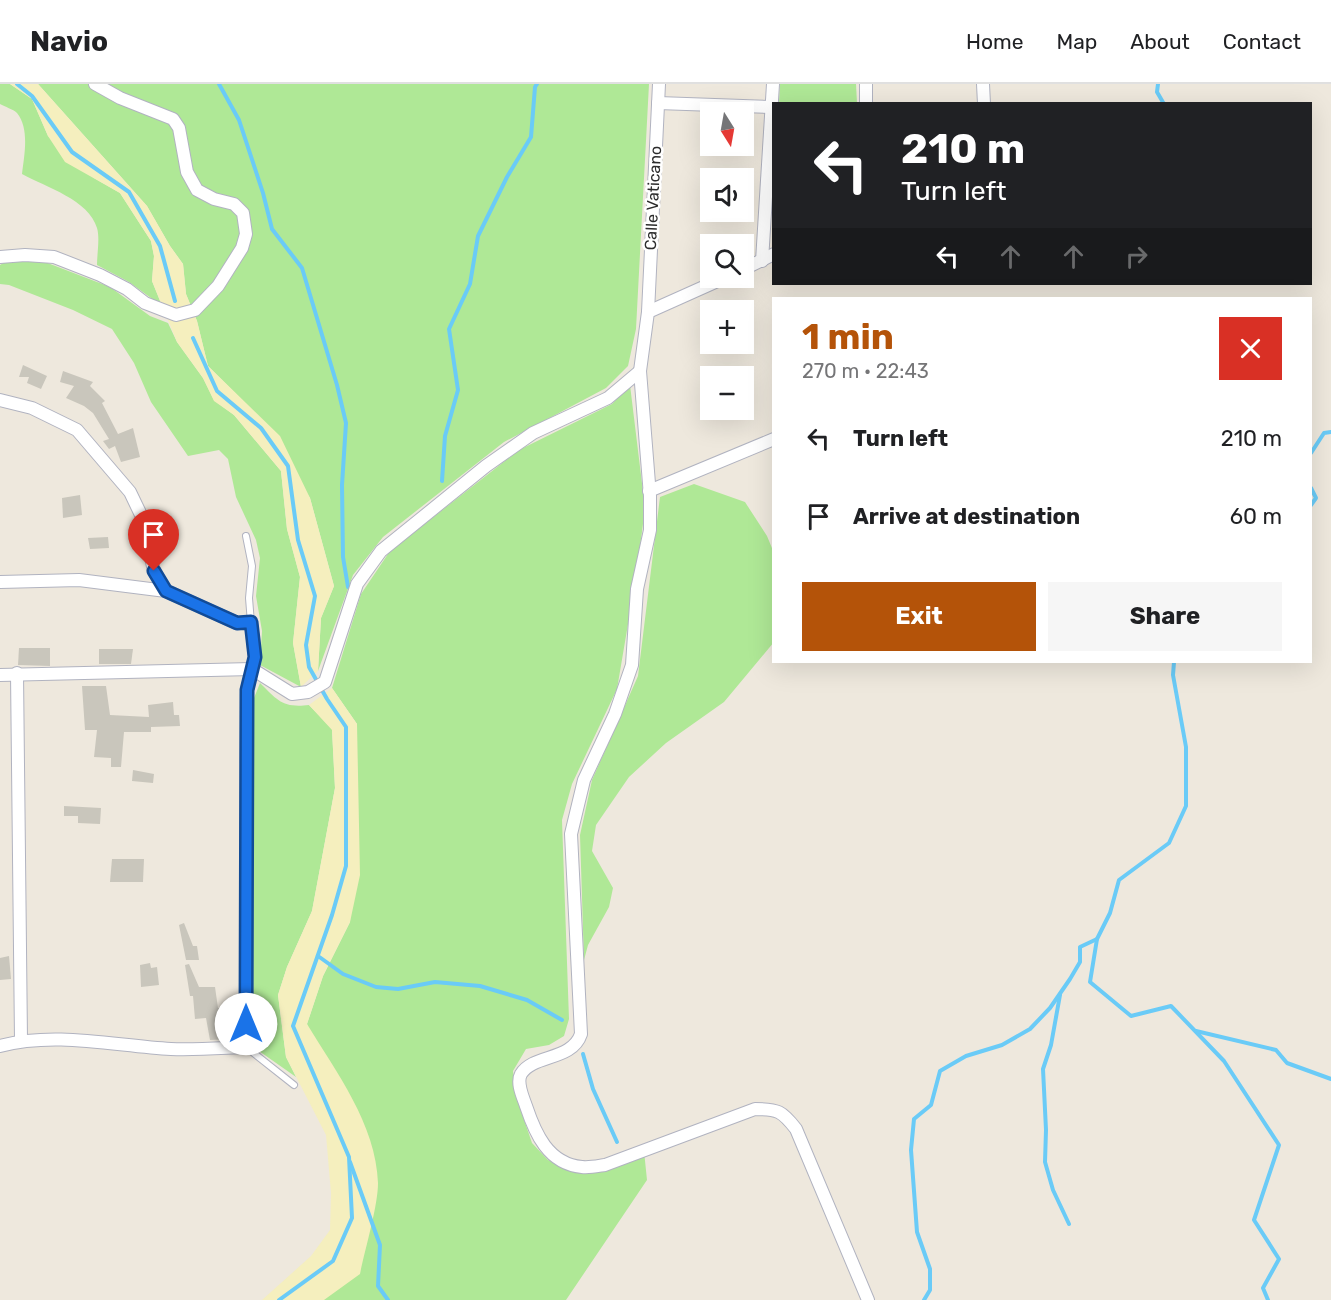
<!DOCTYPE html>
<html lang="en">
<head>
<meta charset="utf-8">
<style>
	:root { --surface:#fff; --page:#f6f6f6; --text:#202124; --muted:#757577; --line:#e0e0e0; --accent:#b45309 }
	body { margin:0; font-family:Rubik,sans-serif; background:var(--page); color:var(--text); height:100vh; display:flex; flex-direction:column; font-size:22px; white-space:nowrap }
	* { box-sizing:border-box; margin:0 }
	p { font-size:20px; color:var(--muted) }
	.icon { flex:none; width:33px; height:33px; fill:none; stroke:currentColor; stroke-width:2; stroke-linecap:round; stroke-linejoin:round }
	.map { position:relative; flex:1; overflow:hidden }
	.drawer { position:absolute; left:772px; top:213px; width:540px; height:366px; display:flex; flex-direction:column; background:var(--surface); border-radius:0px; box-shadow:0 6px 24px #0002 }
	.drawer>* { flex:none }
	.hud { position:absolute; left:772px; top:18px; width:540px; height:183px; border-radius:0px; box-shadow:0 6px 24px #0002; background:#202124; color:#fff; overflow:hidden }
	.needle { width:39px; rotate:169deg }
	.buttons { position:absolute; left:700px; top:18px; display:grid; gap:12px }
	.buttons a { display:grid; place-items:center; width:54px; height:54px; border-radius:0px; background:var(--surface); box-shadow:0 6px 24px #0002; font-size:30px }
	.pin { position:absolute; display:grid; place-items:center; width:51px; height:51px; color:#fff; margin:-62px -26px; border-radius:50% 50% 50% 0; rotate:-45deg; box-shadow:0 0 6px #0007 }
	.pin .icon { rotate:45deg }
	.me { position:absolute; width:66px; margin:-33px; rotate:0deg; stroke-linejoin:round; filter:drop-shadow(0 0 4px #0008) }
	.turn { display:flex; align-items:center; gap:21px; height:126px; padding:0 30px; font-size:27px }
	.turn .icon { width:78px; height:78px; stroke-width:2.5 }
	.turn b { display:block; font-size:42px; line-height:51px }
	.lanes { display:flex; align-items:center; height:57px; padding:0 30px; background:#0003; justify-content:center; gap:30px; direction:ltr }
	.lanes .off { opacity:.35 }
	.round { display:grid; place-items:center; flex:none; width:63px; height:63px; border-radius:0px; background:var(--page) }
	.summary { display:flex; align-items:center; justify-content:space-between; height:102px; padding:0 30px }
	h1 { font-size:36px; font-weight:700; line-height:45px; color:var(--accent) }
	.button { display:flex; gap:12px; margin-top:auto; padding:12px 30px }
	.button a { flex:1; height:69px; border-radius:0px; background:var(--accent); color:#fff; font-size:24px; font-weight:700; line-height:69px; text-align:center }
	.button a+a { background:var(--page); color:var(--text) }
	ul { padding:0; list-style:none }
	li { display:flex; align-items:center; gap:18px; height:78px; padding:0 30px }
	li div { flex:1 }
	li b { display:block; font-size:22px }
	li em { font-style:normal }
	header { display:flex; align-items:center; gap:36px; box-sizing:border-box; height:84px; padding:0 30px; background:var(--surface); border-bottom:2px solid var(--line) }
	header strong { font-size:28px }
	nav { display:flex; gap:33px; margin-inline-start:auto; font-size:21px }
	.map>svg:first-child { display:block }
	.green { fill:#afe896 }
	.sand { fill:#f5efbe }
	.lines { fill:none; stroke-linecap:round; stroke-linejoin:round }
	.stream { stroke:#6acbf7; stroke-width:4 }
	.building { fill:#c9c6bc }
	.lane-casing { stroke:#b1b3c0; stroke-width:8 }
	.street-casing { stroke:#b1b3c0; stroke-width:14 }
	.lane { stroke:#fff; stroke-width:6 }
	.street { stroke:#fff; stroke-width:12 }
	.route-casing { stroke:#114b97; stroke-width:15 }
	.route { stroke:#1a73e8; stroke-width:10 }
	.labels { text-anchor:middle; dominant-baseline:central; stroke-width:5; stroke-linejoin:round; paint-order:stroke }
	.street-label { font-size:16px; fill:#2c2c2c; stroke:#fff }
</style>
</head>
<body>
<header>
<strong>Navio</strong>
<nav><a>Home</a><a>Map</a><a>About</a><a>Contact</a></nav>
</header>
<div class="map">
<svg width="1331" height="1216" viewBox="0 0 1331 1216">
	<rect width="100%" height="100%" fill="#eee8dd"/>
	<g class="green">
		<path d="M0,0H10L32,15L48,52L94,94L120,109L151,157L154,172L152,197L162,222L129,198L97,181C97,170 100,154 97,144C89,116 46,103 22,90C24,72 30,45 17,29C13,25 5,23 0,20Z"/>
		<path d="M38,0H649L636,245L628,282L606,304L504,358L383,453L353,491L318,587L321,534L334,502L310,414L238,312L208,282L197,237L186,210L183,180L170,162L147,122Z"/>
		<path d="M780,0H856L857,19H779Z"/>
		<path d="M5,178H45L110,203L150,232L168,239L177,258L203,294L214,316L234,331L281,387L287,445L300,493L293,559L301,603L260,581L262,547L256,512L260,474L256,456L236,413L228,375L219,366L188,372L151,318L134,279L112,245L73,226L9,201L0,200V181Z"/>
		<path d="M630,301L645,424L637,487L617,605L572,700L562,736L569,935L564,952L549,961L526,965L513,987L517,1015L532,1059L548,1076L577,1088L644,1067L647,1096L566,1216H314L372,1131L307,940L323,892L350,838L357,713V640L332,604L361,510L390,467L519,366L612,320Z"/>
		<path d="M694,400L745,418L767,452L774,469V558L724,618L666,659L629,693L596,741L592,767L613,804L609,823L588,861L584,876L580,751L592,696L638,592L660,413Z"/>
		<path d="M260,599C278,617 283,624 309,621L332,645L335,704L312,827L287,883L278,911L286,973L296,993L252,962L251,672L254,614Z"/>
	</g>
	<g class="sand">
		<path d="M10,0H38L147,122L170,162L183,180L186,210L197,237L208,282L280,352L310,414L334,502L321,534L318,587L301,603L293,559L300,493L287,445L281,387L234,331L214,317L203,294L177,258L152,197L154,172L151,157L120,109L65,78L48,52L32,15Z"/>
		<path d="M332,604L357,640L360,791L350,838L323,892L307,940C336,988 376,1040 378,1099C378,1122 365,1165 360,1190L324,1216H262L311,1172L330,1146L331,1109L326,1051L286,973L278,911L287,883L312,827L335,704L332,646L309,621Z"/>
	</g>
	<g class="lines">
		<g class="stream">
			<path d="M17,0L32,12L72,68L129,108L160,162L175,217"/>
			<path d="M219,0L239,36L263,109L272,145L302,184L337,301L346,339L342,401L343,473L348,503"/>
			<path d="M1158,0L1157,8L1164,20"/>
			<path d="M193,254L217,307L261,344L288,382L298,456L315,512L306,561L309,583L327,615L346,643V782L332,831L293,942L349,1073L352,1134L333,1177L279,1216"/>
			<path d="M1311,369L1324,349L1331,348"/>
			<path d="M442,397L445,352L458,306L449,245L470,200L478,152L507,93L531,53L535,3L537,0"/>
			<path d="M1311,404L1316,414L1311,421"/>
			<path d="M1174,578L1173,591L1186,663V722L1169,759L1119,796L1110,829L1097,855L1090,898L1131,932L1171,922L1224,977L1279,1061L1254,1136L1279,1175L1263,1204L1268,1216"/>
			<path d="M318,872L343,890L376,903L398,905L435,898L480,902L527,916L562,936"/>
			<path d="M1060,911L1051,961L1043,985L1046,1046L1045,1078L1053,1106L1069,1140"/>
			<path d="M1196,947L1276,966L1287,979L1331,995"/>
			<path d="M583,970L593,1005L617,1058"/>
			<path d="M350,1078L380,1161L378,1202L388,1216"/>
			<path d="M924,1216L930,1206V1185L917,1148L911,1066L914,1035L931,1021L940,987L966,972L1002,961L1030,945L1050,924L1070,895L1080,878V863L1097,855"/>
		</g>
	</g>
	<g class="building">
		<path d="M23,281L47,292L41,305L27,299L29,293H19Z"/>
		<path d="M63,287L93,298L90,302L105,317L102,319L118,350L133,344L140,373L121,378L115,362L109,365L103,357L109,355L93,329L84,322L66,314L74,302L60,298Z"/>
		<path d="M80,411L82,431L63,434L62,414Z"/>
		<path d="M108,453L109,464L90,465L88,454Z"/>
		<path d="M19,564H50V582L18,581Z"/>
		<path d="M99,565H133L131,580H99Z"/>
		<path d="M82,602H106L110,631L149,633L148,621L173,618L174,631H179L180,642L151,643V648H124L121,683H111V674L94,673L97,646H85Z"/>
		<path d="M133,686L154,690L153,699L132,697Z"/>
		<path d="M64,722L101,724L100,740L78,739V732H64Z"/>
		<path d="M112,775H144L143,798H110Z"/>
		<path d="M184,839L193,862H197L199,876H186L179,841Z"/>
		<path d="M9,872L11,895L0,896V874Z"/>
		<path d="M150,879L151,884L157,883L159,901L141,903L140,881Z"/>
		<path d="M189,880L199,903H215L218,924L229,925L234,955L210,956L206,934L195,935L193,912H190L185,881Z"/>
	</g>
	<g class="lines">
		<g class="lane-casing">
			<g id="lane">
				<path d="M246,452L252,482L249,514L251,539"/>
				<path d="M246,963L294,1001"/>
			</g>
		</g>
		<g class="street-casing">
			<g id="street">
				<path d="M659,0L648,228L640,287L650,412V446L637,505L632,581L615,630L584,696L571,750L581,950C572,977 533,970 521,990C516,999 523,1013 526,1022C535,1049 548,1080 582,1083C589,1084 598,1082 605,1081L755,1025C778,1025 782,1027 796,1045L868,1216"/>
				<path d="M866,0V20"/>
				<path d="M983,0L984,20"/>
				<path d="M658,19L771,23"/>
				<path d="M0,173L25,171L54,173L100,191L127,205L145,219L176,231L195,226L218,202L242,164L246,150L243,129L234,120L214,115L197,106L187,88L179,44L173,35L120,14L95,0"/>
				<path d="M762,177L773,0"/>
				<path d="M744,185L774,170"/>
				<path d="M648,228L724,194"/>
				<path d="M0,316L32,324L77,346L130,408L142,433L154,487L166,507L237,539H251L255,573L247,606L246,963C221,964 196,966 171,965C115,962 56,947 0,962"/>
				<path d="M649,407L774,355"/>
				<path d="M0,498L79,496L166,507"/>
				<path d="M17,589L21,956"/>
				<path d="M0,591L252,585L292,610L308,608L325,598L357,500L381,467L486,382L533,349L608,314L640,287"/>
			</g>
		</g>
		<use href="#lane" class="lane"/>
		<use href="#street" class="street"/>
	</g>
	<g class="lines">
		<g class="route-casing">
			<path id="route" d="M154,487L166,507L237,539L251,538L255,573L247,606L246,940"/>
		</g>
		<use href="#route" class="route"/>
	</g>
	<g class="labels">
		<g class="street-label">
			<text transform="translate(653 114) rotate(-87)">Calle Vaticano</text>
		</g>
	</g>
</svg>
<div class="buttons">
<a><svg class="needle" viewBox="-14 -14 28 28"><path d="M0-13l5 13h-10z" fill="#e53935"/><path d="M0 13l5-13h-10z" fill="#757577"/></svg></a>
<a><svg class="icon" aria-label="sound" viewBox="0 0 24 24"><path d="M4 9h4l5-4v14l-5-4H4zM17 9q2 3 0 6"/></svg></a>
<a><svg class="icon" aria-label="search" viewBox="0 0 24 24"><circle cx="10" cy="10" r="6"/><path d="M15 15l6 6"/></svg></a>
<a>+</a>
<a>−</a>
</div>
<div class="pin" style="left:154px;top:487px;background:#d93025"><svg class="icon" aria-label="arrive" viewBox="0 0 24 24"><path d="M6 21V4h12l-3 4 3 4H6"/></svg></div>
<svg class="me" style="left:246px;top:940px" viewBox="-20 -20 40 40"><circle r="19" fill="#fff"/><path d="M0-13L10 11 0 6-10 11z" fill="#1a73e8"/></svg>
<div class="hud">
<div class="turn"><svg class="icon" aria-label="left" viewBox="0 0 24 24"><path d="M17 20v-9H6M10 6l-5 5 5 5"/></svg><div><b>210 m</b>Turn left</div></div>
<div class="lanes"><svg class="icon" aria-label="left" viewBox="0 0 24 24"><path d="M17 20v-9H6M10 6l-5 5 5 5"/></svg><svg class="icon off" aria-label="ahead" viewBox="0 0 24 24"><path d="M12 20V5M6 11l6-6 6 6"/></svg><svg class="icon off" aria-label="ahead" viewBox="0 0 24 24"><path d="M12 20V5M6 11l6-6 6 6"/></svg><svg class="icon off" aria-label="right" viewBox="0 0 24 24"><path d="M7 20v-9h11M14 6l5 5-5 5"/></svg></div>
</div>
<section class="drawer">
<div class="summary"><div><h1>1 min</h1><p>270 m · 22:43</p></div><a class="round" style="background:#d93025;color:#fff"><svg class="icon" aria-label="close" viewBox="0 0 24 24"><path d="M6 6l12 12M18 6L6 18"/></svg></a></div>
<ul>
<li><svg class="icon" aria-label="left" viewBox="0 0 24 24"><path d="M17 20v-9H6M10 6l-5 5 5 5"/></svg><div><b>Turn left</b></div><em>210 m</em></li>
<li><svg class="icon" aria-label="arrive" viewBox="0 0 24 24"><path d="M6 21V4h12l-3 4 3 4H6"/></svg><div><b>Arrive at destination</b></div><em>60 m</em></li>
</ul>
<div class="button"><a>Exit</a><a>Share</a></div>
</section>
</div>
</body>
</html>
